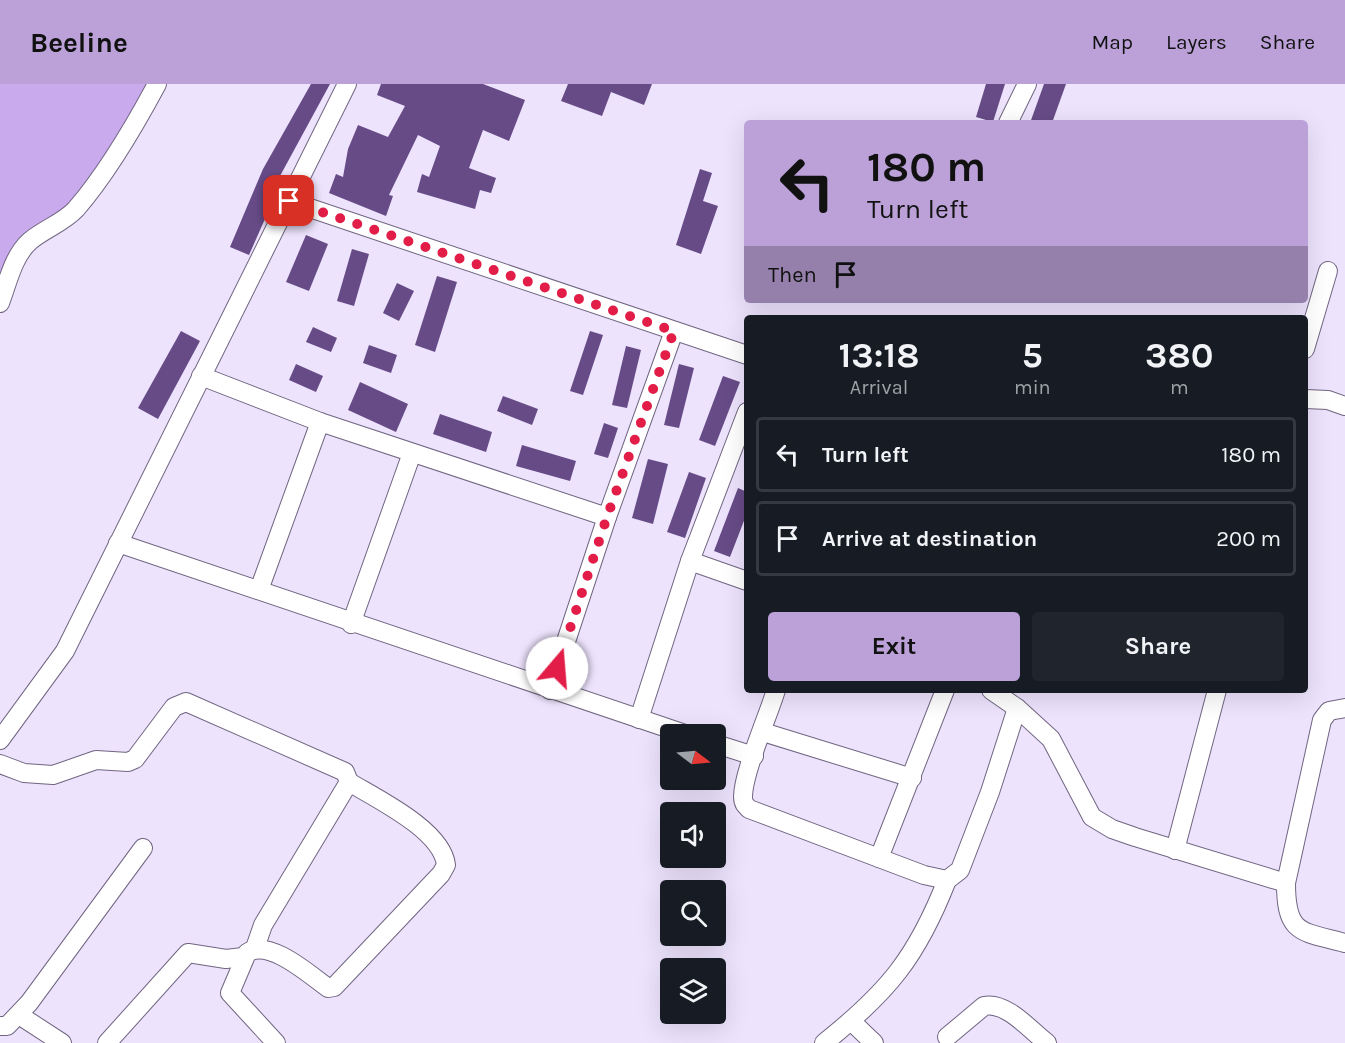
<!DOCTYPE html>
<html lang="en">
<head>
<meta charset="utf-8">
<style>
	:root { --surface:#171b24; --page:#20242c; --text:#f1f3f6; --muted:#9ea1a6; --line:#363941; --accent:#bba1d8 }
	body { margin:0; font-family:Karla,sans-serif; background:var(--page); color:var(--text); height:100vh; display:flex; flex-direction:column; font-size:22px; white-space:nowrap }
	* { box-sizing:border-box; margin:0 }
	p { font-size:20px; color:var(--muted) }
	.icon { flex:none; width:33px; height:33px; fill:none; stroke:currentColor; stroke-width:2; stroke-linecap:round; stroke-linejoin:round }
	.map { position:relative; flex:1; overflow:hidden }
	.panel { position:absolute; left:744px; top:231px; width:564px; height:378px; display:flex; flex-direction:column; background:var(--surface); border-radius:6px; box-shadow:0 6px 24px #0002 }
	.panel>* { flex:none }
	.guide { position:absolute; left:744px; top:36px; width:564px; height:183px; border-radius:6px; box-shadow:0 6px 24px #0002; background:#bba1d8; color:#111; overflow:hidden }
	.needle { width:39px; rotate:106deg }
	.buttons { position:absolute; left:660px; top:640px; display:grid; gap:12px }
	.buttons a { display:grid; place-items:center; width:66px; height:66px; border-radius:6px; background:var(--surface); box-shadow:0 6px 24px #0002; font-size:30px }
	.pin { position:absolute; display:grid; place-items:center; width:51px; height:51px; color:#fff; margin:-26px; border-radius:12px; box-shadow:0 3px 9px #0006 }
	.me { position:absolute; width:66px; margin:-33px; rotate:18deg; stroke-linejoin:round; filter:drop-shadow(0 0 4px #0008) }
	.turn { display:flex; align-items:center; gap:21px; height:126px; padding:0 24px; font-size:27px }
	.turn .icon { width:78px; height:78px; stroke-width:2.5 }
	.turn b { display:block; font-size:42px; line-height:51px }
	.then { display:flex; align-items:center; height:57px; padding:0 24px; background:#0003; gap:12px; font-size:22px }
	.eta { display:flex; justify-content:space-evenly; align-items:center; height:102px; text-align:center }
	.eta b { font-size:36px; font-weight:700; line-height:42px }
	.action { display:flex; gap:12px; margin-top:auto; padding:12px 24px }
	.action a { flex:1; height:69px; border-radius:6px; background:var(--accent); color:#111; font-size:24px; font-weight:700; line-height:69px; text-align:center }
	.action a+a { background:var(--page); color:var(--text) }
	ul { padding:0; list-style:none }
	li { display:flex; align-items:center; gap:18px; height:75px; margin:0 12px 9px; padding:0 12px; border:3px solid var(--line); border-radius:6px }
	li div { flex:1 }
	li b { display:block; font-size:22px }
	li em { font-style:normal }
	header { display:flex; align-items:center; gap:36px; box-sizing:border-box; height:84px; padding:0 30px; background:var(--accent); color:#111 }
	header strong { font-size:28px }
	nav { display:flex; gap:33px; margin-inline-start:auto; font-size:21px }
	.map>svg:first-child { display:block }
	.forest { fill:#c8aaed }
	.building { fill:#674b87 }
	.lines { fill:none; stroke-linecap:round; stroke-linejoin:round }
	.minor-casing { stroke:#716581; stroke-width:20 }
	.minor { stroke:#fff; stroke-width:18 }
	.route { stroke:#e11d48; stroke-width:10; stroke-dasharray:0 18 }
</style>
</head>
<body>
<header>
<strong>Beeline</strong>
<nav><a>Map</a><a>Layers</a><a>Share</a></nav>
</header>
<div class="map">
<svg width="1345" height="959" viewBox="0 0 1345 959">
	<rect width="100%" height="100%" fill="#ede3fd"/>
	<path class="forest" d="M0,0H152L123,67L27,165L0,210Z"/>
	<g class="building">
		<path d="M311,0H330L280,92L283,94L249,171L230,163L263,85Z"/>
		<path d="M381,0H483L525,16L509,57L483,46L469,84L496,94L491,109L480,106L475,125L417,108L422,90L429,93L440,62L418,51L389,111L393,112L386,132L329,109L336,90L343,93L348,65L358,41L388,53L405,22L377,11Z"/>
		<path d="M568,0H652L644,21L611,8L602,32L561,17Z"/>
		<path d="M986,0H1005L993,38L976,33Z"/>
		<path d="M1044,0H1066L1052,39H1030Z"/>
		<path d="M700,85L712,89L703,117L718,122L701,170L676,161Z"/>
		<path d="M306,151L328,160L309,207L286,198Z"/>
		<path d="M352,165L369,170L354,222L337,217Z"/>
		<path d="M437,192L457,198L435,268L415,261Z"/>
		<path d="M397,199L414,207L399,237L383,229Z"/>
		<path d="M313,243L337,254L331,268L306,258Z"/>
		<path d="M181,247L200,257L158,335L138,324Z"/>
		<path d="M590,247L603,251L583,311L570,307Z"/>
		<path d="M369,261L397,271L391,289L363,279Z"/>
		<path d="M626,262L641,266L627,324L612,321Z"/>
		<path d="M296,280L323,292L316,308L289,296Z"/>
		<path d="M679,280L694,284L679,344L664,341Z"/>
		<path d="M723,292L740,298L715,362L699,356Z"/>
		<path d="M360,298L408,320L396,348L348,326Z"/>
		<path d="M503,312L538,325L532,341L497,327Z"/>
		<path d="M440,330L492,348L486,368L433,350Z"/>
		<path d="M604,339L618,344L608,374L594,370Z"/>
		<path d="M522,361L576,377L570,397L516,382Z"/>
		<path d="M648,375L668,380L653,440L632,434Z"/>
		<path d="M689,388L706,394L685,454L667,448Z"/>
		<path d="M738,404L747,408V429L730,473L714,467Z"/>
	</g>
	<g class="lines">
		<g class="minor-casing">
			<g id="minor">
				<path d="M1008,39L1027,0"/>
				<path d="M289,117L747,271"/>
				<path d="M0,219C8,198 13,172 30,157C44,145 63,139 76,125C108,88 134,43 157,0"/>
				<path d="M1305,265L1328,187"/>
				<path d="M201,292L320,338L607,433"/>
				<path d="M1305,315L1328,316L1345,322"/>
				<path d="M118,459L688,651"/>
				<path d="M690,477L747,497"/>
				<path d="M259,506L320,338"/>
				<path d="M351,540L412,369"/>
				<path d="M550,606L607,433L674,247"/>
				<path d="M776,606C768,632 743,689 743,713C743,719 745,721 749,725L924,791L947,796L960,786L990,708L1017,624"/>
				<path d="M991,606L1017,624L1051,655L1092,733L1112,745L1135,753L1286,799"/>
				<path d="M1345,624L1329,627L1322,636L1286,799C1286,851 1301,847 1345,859"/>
				<path d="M639,635L690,477L747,328"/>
				<path d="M763,648L912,694"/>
				<path d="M0,656L65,567L347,0"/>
				<path d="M716,660L754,672"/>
				<path d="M0,680L24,689L53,691L96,676L128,678L135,675L174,623L186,618L345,688L349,698L263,841L255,864"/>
				<path d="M1175,766L1217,606"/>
				<path d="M879,774L945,606"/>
				<path d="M19,931L62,959"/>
				<path d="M851,937L874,959"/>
				<path d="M0,942H7L29,919L143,764"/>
				<path d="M947,953L984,922C1006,917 1030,946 1047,959"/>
				<path d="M107,959L188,869L226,875L243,873"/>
				<path d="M276,959L230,909L247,869C269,854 310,891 328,904L334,903L441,790L446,781C442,746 377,715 349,698"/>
				<path d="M824,959C888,908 917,873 947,796"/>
			</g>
		</g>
		<use href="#minor" class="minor"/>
	</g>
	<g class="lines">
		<path class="route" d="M289,117L674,247L607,433L557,584"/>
	</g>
</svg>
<div class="buttons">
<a><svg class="needle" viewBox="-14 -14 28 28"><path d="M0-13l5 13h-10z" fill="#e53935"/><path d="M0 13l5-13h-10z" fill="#9ea1a6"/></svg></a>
<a><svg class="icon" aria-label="sound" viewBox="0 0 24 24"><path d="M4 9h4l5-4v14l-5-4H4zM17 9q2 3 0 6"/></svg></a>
<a><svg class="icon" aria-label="search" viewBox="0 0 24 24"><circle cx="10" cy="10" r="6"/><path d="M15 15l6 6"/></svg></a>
<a><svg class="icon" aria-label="layers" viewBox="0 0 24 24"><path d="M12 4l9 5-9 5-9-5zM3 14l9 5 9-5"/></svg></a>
</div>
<div class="pin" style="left:289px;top:117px;background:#d93025"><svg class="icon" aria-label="arrive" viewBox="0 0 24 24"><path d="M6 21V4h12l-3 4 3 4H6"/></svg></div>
<svg class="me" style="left:557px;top:584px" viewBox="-20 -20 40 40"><circle r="19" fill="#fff"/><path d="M0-13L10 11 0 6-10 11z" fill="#e11d48"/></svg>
<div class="guide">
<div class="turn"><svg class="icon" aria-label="left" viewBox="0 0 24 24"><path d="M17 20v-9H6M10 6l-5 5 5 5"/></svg><div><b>180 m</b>Turn left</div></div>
<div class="then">Then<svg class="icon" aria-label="arrive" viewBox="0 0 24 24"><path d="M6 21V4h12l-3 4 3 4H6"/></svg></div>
</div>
<section class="panel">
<div class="eta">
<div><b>13:18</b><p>Arrival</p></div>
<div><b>5</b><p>min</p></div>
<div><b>380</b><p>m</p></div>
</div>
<ul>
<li><svg class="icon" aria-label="left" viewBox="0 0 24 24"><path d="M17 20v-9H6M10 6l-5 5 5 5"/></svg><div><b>Turn left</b></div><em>180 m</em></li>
<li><svg class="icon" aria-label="arrive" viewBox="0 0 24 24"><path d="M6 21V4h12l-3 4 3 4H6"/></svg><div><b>Arrive at destination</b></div><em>200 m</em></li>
</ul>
<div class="action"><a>Exit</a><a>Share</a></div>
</section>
</div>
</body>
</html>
